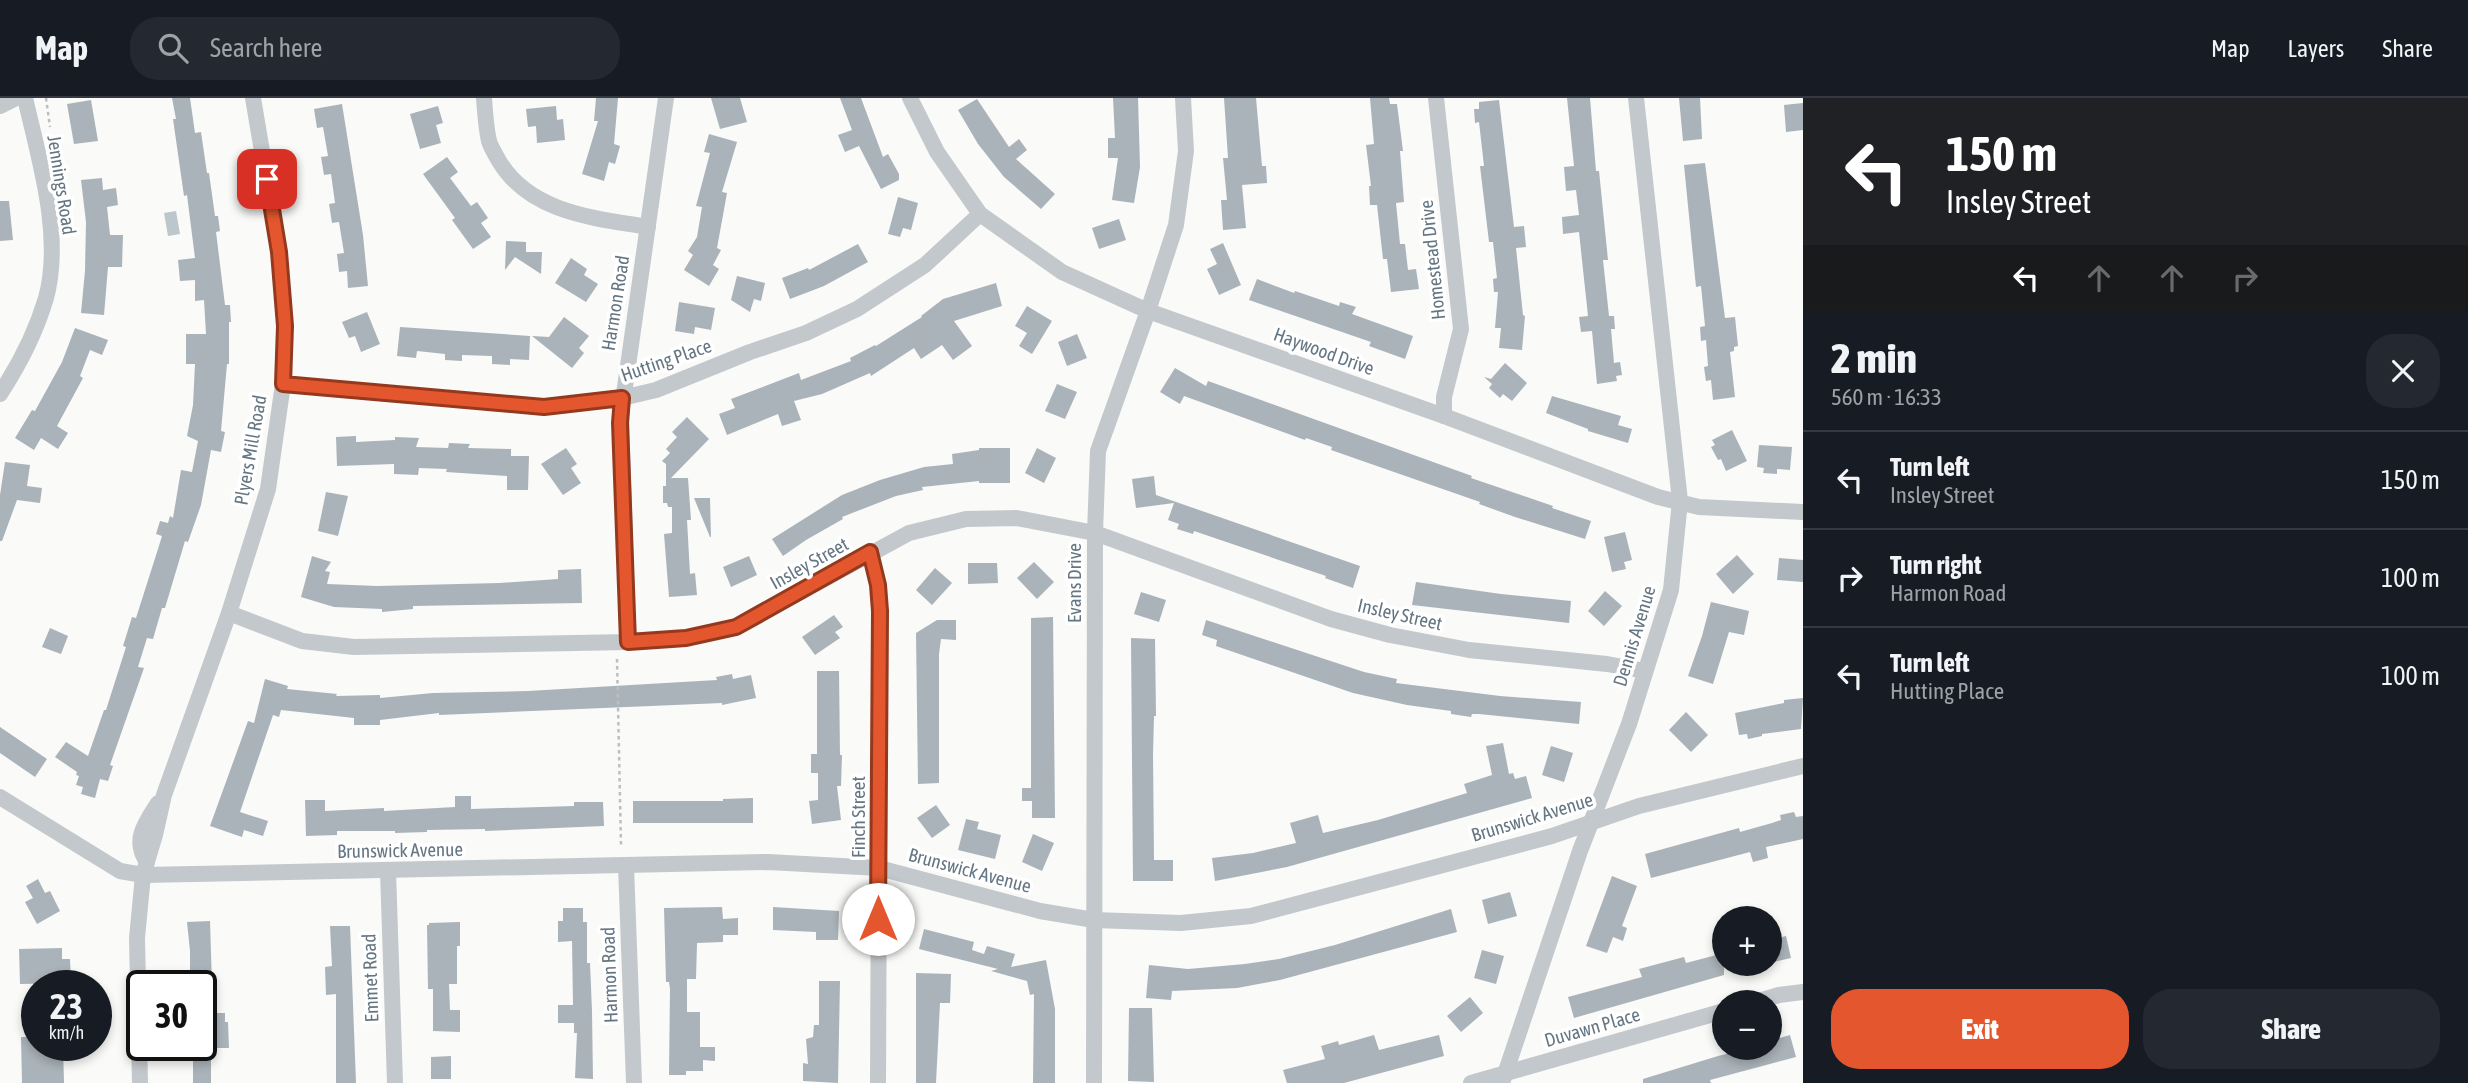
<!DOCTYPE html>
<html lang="en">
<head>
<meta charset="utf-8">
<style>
	:root { --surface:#171b24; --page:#242831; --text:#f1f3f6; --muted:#9ea1a6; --line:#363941; --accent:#e4572e }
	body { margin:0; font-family:"Asap Condensed",sans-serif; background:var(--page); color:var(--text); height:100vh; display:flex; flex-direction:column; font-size:26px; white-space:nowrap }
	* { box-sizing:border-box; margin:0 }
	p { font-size:23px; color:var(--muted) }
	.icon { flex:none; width:38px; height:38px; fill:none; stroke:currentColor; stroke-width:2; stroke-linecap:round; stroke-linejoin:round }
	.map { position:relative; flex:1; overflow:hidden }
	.side { display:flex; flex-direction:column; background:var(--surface); width:665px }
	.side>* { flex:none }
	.banner { background:#202124; color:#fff; overflow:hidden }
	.fabs { position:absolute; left:1712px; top:808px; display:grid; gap:14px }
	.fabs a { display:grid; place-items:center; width:70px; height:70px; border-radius:50%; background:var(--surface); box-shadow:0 4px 10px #0003; font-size:35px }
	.speed { position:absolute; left:21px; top:872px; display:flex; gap:14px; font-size:35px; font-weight:700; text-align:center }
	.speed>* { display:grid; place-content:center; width:91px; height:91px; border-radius:50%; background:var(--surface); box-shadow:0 4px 10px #0003; line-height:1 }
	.speed small { font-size:18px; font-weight:400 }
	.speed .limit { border:4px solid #111; border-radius:10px; background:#fff; color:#111 }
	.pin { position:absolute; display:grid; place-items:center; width:60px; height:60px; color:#fff; margin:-30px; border-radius:14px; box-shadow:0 4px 10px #0006 }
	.me { position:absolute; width:77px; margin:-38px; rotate:0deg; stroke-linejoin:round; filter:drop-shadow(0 0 5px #0008) }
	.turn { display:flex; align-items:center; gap:24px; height:147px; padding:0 28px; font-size:32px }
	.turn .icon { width:91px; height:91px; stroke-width:2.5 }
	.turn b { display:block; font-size:49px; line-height:60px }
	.lanes { display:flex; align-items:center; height:66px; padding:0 28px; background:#0003; justify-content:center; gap:35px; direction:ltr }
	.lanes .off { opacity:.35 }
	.round { display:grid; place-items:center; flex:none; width:74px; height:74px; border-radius:28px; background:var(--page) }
	.head { display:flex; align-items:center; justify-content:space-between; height:119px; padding:0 28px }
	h1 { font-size:42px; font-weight:800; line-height:52px }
	.cta { display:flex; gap:14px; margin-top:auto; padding:14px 28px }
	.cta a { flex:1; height:80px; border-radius:28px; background:var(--accent); color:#fff; font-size:28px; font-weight:800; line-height:80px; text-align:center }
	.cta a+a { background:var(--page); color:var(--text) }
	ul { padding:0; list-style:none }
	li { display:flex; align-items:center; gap:21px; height:98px; padding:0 28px; border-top:2px solid var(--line) }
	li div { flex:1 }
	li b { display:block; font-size:26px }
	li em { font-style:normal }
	header { display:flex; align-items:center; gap:42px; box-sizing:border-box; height:98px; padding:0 35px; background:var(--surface); border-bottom:2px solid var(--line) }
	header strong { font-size:33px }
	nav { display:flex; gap:38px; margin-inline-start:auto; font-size:24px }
	.search { width:490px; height:63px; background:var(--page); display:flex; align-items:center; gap:18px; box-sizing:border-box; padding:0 24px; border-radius:28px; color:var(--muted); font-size:26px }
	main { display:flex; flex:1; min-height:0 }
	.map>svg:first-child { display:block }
	.water { fill:#bbc7cb }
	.building { fill:#aab3b9 }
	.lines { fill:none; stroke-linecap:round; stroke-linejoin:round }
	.path { stroke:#bbbfc2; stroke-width:2.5; stroke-dasharray:3.5 3.5; stroke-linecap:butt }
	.minor { stroke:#c3c8cc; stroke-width:16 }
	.route-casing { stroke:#94391e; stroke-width:18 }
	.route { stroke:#e4572e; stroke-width:12 }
	.labels { text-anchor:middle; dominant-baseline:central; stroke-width:7; stroke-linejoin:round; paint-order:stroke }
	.street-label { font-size:19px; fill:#657683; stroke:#fff }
</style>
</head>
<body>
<header>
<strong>Map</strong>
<div class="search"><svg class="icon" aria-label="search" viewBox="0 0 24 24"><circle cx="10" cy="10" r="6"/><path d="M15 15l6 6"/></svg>Search here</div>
<nav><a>Map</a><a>Layers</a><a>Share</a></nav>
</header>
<main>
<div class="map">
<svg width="1803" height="985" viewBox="0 0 1803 985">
	<rect width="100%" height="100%" fill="#fafaf8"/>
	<path class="water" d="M176,113L180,136L168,138L164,115Z"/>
	<g class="building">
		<path d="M172,0H190L195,35L201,34L207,75H209L215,118H218L220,133L216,134L225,207H230L231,224H229V266H227L221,333L225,334L221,354L211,352L201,407L188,444L185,443L165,510H162L153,541L147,540L138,569L144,570L110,667L113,668L108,683L100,681L95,700L81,696L83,689L76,687L79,678L76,677L77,674L55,659L66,644L88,658L104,612H106L126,549L123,548L132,519L136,520L158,451L162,438L156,436L160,423L168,425L170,418L173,420L181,372L192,374L198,343L187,338L193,307L195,266H186V236H206L204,202L195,203V182L180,183L178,162L195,160L187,97L184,98L173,21H176Z"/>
		<path d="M596,0H618L614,46L620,48L615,66L609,64L604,83L582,76L598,23H594Z"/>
		<path d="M711,0H740L747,24L720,31Z"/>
		<path d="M840,0H861L883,59L888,56L899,76V82L881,91L859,48L845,54L838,37L852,32Z"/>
		<path d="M1113,0H1138L1140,69L1134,105L1112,102L1118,60H1108V40H1115Z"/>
		<path d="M1224,0H1256L1262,68H1266L1267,85L1242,87L1246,130L1223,132L1221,102H1227L1223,60H1228Z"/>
		<path d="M1370,0H1389L1390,6H1397L1403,53H1400L1404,104L1396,105L1400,146H1405L1408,172L1416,171L1419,191L1391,194L1387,161H1383L1377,107H1370L1369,88H1371L1366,47L1374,46Z"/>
		<path d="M1567,0H1590L1596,73H1599L1608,162H1603L1609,218H1614L1615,231H1611L1614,265L1620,264L1622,277L1616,278L1617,283L1597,286L1592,233L1581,234L1579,219L1588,218L1579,134L1563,136L1562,119L1579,117L1576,92L1566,93L1564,69L1574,68Z"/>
		<path d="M1679,0H1700L1702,41L1683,43Z"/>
		<path d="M977,1L1009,49L1019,41L1027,52L1016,61L1055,96L1041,111L1004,79L978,46L958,12Z"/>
		<path d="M91,2L98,43L74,46L67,6Z"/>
		<path d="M1499,2L1514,129L1524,128L1526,149L1516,150L1523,217L1525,218L1522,252L1499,250L1501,230H1495L1498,194H1494L1493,181L1497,180L1493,144H1489L1480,68H1484L1479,24L1475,25L1474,11H1479V4Z"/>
		<path d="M1803,5V32L1786,34L1784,7Z"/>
		<path d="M342,6L363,137L368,188L348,190L347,173L339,174L337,156L344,155L339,124L332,125L329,106L335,105L331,76L324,77L321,59L328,58L323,29L317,30L314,11Z"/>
		<path d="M438,8L443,25L436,27L441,45L420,51L410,16Z"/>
		<path d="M556,8L557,22L563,21L565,42L537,45L536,28L528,29L526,11Z"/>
		<path d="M709,36L737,44L722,94L727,95L717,150L721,152L713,167L719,171L709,188L684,172L693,157L688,153L697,139L702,109L696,108L710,55L704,54Z"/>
		<path d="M447,59L458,74L450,80L471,108L477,104L488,120L481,125L491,139L473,151L452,122L455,120L423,76Z"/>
		<path d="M1705,65L1725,220L1735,219L1738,248L1734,249V253L1730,254L1735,299L1713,302L1711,282L1706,283L1704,269L1708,268L1706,242L1701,243L1700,229L1705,228L1701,188L1696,189L1684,67Z"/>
		<path d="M102,80L103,92L116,90L118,107L107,109L110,137H123L122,169H108L104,217L81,215L85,173L86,124L81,82Z"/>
		<path d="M898,99L918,105L911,132L903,130L900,139L888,136Z"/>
		<path d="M0,103H9L13,142L0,143Z"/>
		<path d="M1119,121L1126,142L1099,151L1092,130Z"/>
		<path d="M506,143L526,144V154H542L541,176L515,159L505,172Z"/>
		<path d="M1223,145L1241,187L1219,197L1207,171L1217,166L1210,151Z"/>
		<path d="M858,146L868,164L824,188L790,201L782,180L808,170L809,172Z"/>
		<path d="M571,160L587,171L584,177L598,186L586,204L555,185Z"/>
		<path d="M737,178L765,185L761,203L754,201L750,214L731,202Z"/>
		<path d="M1257,181L1294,195L1295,193L1339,208L1340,204L1356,209L1352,216L1413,238L1405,261L1369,248L1371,244L1249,202Z"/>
		<path d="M996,185L1002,208L954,223L972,248L953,262L942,247L921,261L914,250L871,278L870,275L822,296L794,303L801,322L782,328L778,316L727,337L719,316L735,310L731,301L799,275L801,282L851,263L850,260L875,247L876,248L922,219L921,218L943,201Z"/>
		<path d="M679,204L715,210L711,232L695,229L694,236L675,233Z"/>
		<path d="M1027,208L1052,223L1032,256L1019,248L1027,235L1015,228Z"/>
		<path d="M367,214L380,246L361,254L355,238L349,240L342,224Z"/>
		<path d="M564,219L589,238L579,250L584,255L572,270L532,238L549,239Z"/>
		<path d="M400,229L530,238L529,262L510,261V267L492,266V258L462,257V263L445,262V256L417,253L416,260L397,258Z"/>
		<path d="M75,230L108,242L102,257L90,252L80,278L83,280L57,328L68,335L58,351L41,340L34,352L15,340L32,312L35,313L62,264Z"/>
		<path d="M1077,236L1087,260L1067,268L1058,244Z"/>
		<path d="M1505,265L1527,285L1512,303L1503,296L1500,300L1489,290L1492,286L1484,279L1491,281Z"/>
		<path d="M1175,270L1206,288L1208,283L1247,297L1472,378L1471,380L1553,408L1552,410L1591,423L1585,441L1515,419L1479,406L1480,404L1331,352L1332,349L1306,340L1305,342L1184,298L1180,306L1160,294Z"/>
		<path d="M1057,286L1077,294L1065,321L1045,313Z"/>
		<path d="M1552,298L1621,318L1618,327L1632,331L1628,345L1588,333V331L1546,315Z"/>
		<path d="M687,319L709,341L671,380H688L691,422H687L690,476L695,475L697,497L669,499L664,436L672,435V409H668L667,405H663V388H666V366L662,363L670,355L666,351L677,339L672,334Z"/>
		<path d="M1732,332L1747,363L1726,373L1721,361L1718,362L1711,349L1715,347L1712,342Z"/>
		<path d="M356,338V344L395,342V339L419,340L416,349L448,350L449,345L470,346L468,350L511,351V358H529L528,392H507V378L446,374L447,371L419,370L418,377L394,376V366L337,368L336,339Z"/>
		<path d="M1759,347L1792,349L1790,372L1777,371V376L1763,375L1764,370L1757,369Z"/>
		<path d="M566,350L577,366L571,370L581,385L563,397L541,366Z"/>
		<path d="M979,350H1010V385H979V383L922,389L923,392L896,398L842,419L843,421L806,442L783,458L772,441L842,397L880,382L924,369L953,366L952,356L979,352Z"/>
		<path d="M1037,350L1056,360L1044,385L1025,375Z"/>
		<path d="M5,364L30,367L27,388L42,390L40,405L17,402L2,443H0V397Z"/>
		<path d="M1154,378L1156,397L1360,468L1353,490L1325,480L1326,478L1194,433L1193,436L1177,431L1179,426L1168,422L1174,405L1136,410L1132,381Z"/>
		<path d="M326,394L348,398L338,438L318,433Z"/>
		<path d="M694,400H710L711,439H710Z"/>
		<path d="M1625,434L1632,462L1624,464L1626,471L1612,474L1604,439Z"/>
		<path d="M1737,457L1754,476L1733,496L1716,476Z"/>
		<path d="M312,458L331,464L325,473L330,474L327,486L377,488L500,485L558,481V472L581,471L582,505L413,508V511L382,514V511L334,509L301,499Z"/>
		<path d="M749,458L757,477L731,489L723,469Z"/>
		<path d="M1779,460L1803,462V484L1777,482Z"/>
		<path d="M1034,464L1054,484L1037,501L1017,480Z"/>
		<path d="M968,465H997L998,485L968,486Z"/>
		<path d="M935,470L952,485L932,507L916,492Z"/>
		<path d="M1416,484L1501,496L1571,503L1569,525L1412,507Z"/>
		<path d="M1605,493L1622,508L1604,528L1588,513Z"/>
		<path d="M1141,494L1166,502L1159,524L1134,516Z"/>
		<path d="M1711,504L1749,513L1744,537L1729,534L1713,586L1688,578L1702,538Z"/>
		<path d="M834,517L843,529L835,534L840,540L815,557L802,539Z"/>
		<path d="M1053,519L1055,720H1032V703H1022V690H1031V520Z"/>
		<path d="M937,522H956V542L941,541L939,556V685L918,686L916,535Z"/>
		<path d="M1206,522L1364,574L1397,581L1396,585L1500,598L1581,604L1579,626L1479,616H1472L1471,619L1451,616V613L1407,607L1353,595L1216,548L1217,542L1202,537Z"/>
		<path d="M50,530L68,538L61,556L42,549Z"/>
		<path d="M1131,540L1155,541L1156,618H1154L1153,656L1154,762H1173V783H1133Z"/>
		<path d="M817,573H839L840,657H842L841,688H837L841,722L812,726L809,703L818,702V675H811V656H817Z"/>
		<path d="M732,576L733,581L751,577L756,600L722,607V605L439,617V615L380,622V627H354V620L281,612L279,619L273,617L240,714L268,723L263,738L244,732L242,739L210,728L248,623L254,625L265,581L288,588L287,591L337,596L336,598L380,597V600L433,595L528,593L717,582L716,579Z"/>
		<path d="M1803,600L1801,631L1762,636V638L1748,641L1747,636L1739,637L1735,615L1784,605V602Z"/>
		<path d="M1686,614L1708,637L1691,654L1669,632Z"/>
		<path d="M0,629L47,661L35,679L0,655Z"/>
		<path d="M1503,645L1509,676L1513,675L1515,681L1526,678L1532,700L1287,769L1215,783L1212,760L1253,755L1296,745L1290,725L1318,717L1323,735L1378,722L1467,695L1464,686L1492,677L1486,648Z"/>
		<path d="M1551,648L1573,655L1564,684L1542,677Z"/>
		<path d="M455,698H471V711L574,708V704H603L604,728L485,733V731L427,732V734L395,735V733H337V737L306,738L305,702H325V713L384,710V713L455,709Z"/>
		<path d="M753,700V725H633V703H723V701Z"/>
		<path d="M936,707L950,727L932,740L917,720Z"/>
		<path d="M1794,714L1796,719L1803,718V741L1766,749L1768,760L1753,764L1750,754L1651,780L1645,756L1739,730L1740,734L1772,725L1781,722L1780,717Z"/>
		<path d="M966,721L979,724L977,731L1001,737L995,761L958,752Z"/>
		<path d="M1033,736L1054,745L1042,773L1022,764Z"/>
		<path d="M1612,778L1637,788L1622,828L1627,830L1623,843L1613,839L1607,855L1586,848Z"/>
		<path d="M38,781L45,795L50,793L60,813L37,826L25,804L33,800L26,788Z"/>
		<path d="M1510,794L1517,818L1488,826L1482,802Z"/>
		<path d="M722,809L723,821L738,820V837H723V844L697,845L696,881H687V914H700V949H715V963L703,962V973H686V977H669L670,891L669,884H666L664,810Z"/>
		<path d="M773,809L839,813L838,842H816V834L773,832Z"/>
		<path d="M563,810H583V824H587V865H590L592,913L593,981L575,980L577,935H574V925H558V907H573L572,843L558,844V823H563Z"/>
		<path d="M1451,811L1457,834L1280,882L1237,890L1172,893L1171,902L1146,900L1149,867L1188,871L1245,866L1279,861L1335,847Z"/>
		<path d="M210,823L212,887H190V853L187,824Z"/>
		<path d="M460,824V848H457V886H449L450,912H460V934L433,933V891H428L427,827H429V825Z"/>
		<path d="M330,828H350L356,985H336V896L326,897L325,869L332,868Z"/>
		<path d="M924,831L974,844L972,852L984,856L987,848L1015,856L1011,869L1046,862L1055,911V985H1033L1034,896L1030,897L1027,883L991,873L998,871L919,851Z"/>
		<path d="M1786,838L1791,860L1769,865V842Z"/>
		<path d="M62,850V861H70L71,885L20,886L19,851Z"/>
		<path d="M1482,852L1504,858L1496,886L1474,880Z"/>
		<path d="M1724,855V877L1574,920L1568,899L1642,879L1639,871L1684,859L1686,865Z"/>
		<path d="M916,875L951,876L950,905H940L936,985H916Z"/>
		<path d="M819,883H840L838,985L803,983V965L808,966L806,941L813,939L814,927H819Z"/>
		<path d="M201,897H216V915H225V924H228L229,950H211V985H193V947H201Z"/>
		<path d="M1470,899L1483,915L1461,934L1447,918Z"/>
		<path d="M1129,910H1152L1154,984L1128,983Z"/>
		<path d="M1374,937L1379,952L1439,937L1444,958L1344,985H1287L1283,972L1325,961L1321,948L1338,943L1339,947Z"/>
		<path d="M1790,937L1796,959L1710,982L1711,985H1643V981L1718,958L1750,950H1769V943Z"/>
		<path d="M21,939H37V947H63L64,985H22Z"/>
		<path d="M451,958V981H431V959Z"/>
	</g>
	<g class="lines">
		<g class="path">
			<path d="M46,0L50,29"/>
			<path d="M617,561L621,747"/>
		</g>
		<g class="minor">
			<path d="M484,0C485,14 486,30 489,43C491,50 496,57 499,63C530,115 594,120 648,129"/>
			<path d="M910,0L937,54L980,116L1062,174L1148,213L1444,318L1658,399L1699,409L1803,414"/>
			<path d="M1436,0L1461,231L1444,299V318"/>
			<path d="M0,8L16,0"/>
			<path d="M283,286L544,309L622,300L656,292L750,254L806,235L857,211L925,167L980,116"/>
			<path d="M0,296C19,267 36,234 46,200C63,138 39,61 25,0"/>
			<path d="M870,454L878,487L880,513L878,985"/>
			<path d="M229,515L302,543L354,549L628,544L686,540L736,529L909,435L966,421L1017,420L1095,435L1331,521L1390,537L1469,552L1607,566L1645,573"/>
			<path d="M628,544L621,317L666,0"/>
			<path d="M0,699L120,773L143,777L768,764L879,770L1040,813L1094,822L1181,825L1251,818L1552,738L1639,708L1803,668"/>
			<path d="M147,764C132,742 145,725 158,705"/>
			<path d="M626,768L634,985"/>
			<path d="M388,773L395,985"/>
			<path d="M1752,905L1779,897L1803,894"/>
			<path d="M140,985L137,840L143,777L155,737L164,697L229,515L268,391L283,286L285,227L279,154L253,0"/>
			<path d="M1094,985L1095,435L1098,353L1148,213L1176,127L1186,53L1183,0"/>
			<path d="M1471,985L1724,913"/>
			<path d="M1502,985L1580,753L1629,626L1671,492L1680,403L1636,0"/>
		</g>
	</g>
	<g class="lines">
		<g class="route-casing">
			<path id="route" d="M267,81L279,154L285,228L283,286L544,309L622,300L620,325L628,544L686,540L736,529L870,454L878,487L880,513L878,821"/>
		</g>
		<use href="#route" class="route"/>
	</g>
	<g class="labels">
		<g class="street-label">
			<text transform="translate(62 87) rotate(81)">Jennings Road</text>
			<text transform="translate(1432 162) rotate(-96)">Homestead Drive</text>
			<text transform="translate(615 205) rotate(-81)">Harmon Road</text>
			<text transform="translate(1324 253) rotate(20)">Haywood Drive</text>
			<text transform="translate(666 262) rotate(-19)">Hutting Place</text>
			<text transform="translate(250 352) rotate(-80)">Plyers Mill Road</text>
			<text transform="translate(809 465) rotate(-29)">Insley Street</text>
			<text transform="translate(1074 485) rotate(-90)">Evans Drive</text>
			<text transform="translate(1400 516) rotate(13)">Insley Street</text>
			<text transform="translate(1634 538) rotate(-73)">Dennis Avenue</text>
			<text transform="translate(858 719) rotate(-90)">Finch Street</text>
			<text transform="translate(1532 719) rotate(-17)">Brunswick Avenue</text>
			<text transform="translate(400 752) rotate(-1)">Brunswick Avenue</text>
			<text transform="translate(970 772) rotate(15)">Brunswick Avenue</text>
			<text transform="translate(609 877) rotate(-92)">Harmon Road</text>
			<text transform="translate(370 880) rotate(-92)">Emmet Road</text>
			<text transform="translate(1592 929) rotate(-16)">Duvawn Place</text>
		</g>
	</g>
</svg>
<div class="fabs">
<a>+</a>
<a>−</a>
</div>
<div class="speed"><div>23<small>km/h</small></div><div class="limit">30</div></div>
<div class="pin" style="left:267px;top:81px;background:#d93025"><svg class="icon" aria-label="arrive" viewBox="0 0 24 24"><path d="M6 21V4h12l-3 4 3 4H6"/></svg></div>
<svg class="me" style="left:878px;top:821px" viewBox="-20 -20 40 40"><circle r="19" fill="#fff"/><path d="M0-13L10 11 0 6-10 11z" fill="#e4572e"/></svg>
</div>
<section class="side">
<div class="banner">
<div class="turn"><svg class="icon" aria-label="left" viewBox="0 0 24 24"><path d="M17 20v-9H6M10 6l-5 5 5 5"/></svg><div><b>150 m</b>Insley Street</div></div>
<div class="lanes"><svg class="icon" aria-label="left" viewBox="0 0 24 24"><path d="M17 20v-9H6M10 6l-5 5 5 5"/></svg><svg class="icon off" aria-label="ahead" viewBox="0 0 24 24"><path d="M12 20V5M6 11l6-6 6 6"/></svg><svg class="icon off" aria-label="ahead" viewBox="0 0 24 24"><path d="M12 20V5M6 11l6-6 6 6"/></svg><svg class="icon off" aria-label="right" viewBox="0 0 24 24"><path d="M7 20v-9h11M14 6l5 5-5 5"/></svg></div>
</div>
<div class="head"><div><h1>2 min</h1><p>560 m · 16:33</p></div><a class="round"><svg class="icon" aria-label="close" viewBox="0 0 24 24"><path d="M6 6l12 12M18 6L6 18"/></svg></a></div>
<ul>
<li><svg class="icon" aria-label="left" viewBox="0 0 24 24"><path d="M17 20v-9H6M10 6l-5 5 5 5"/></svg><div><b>Turn left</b><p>Insley Street</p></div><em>150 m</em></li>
<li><svg class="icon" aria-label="right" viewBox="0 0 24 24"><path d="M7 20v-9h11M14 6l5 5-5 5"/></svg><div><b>Turn right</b><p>Harmon Road</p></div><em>100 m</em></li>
<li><svg class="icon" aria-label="left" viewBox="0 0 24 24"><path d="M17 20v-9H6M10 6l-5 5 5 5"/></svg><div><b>Turn left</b><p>Hutting Place</p></div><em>100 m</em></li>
</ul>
<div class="cta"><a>Exit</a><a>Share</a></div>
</section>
</main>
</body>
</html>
